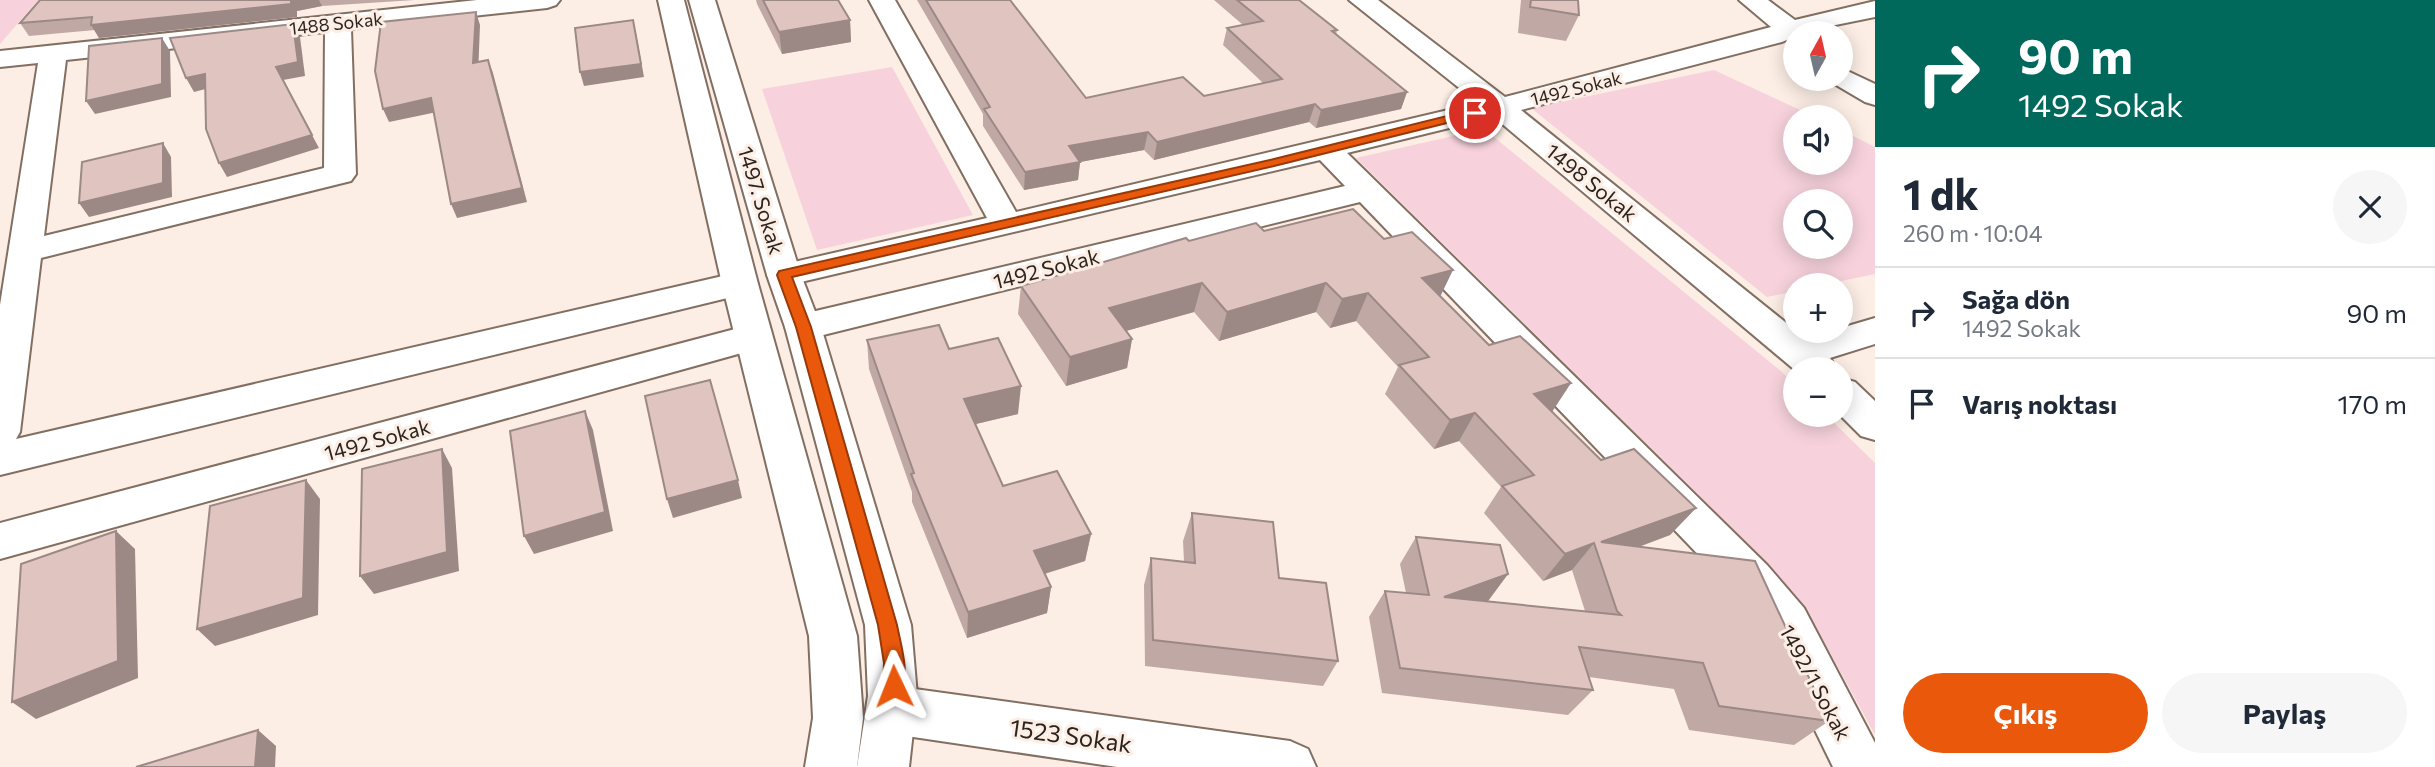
<!DOCTYPE html>
<html lang="tr">
<head>
<meta charset="utf-8">
<style>
	:root { --surface:#fff; --page:#f6f6f7; --text:#1f2937; --muted:#747a83; --line:#e0e1e3; --accent:#ea580c }
	body { margin:0; font-family:Commissioner,sans-serif; background:var(--page); color:var(--text); height:100vh; display:flex; flex-direction:column; font-size:26px; white-space:nowrap }
	* { box-sizing:border-box; margin:0 }
	p { font-size:23px; color:var(--muted) }
	.icon { flex:none; width:38px; height:38px; fill:none; stroke:currentColor; stroke-width:2; stroke-linecap:round; stroke-linejoin:round }
	.map { position:relative; flex:1; overflow:hidden }
	.drawer { display:flex; flex-direction:column; background:var(--surface); width:560px }
	.drawer>* { flex:none }
	.hud { background:#00695c; color:#fff; overflow:hidden }
	.needle { width:46px; rotate:8deg }
	.controls { position:absolute; left:1783px; top:21px; display:grid; gap:14px }
	.controls a { display:grid; place-items:center; width:70px; height:70px; border-radius:50%; background:var(--surface); box-shadow:0 4px 18px #0003; font-size:35px }
	.pin { position:absolute; display:grid; place-items:center; width:60px; height:60px; color:#fff; margin:-30px; border:4px solid #fff; border-radius:50%; box-shadow:0 2px 7px #0007 }
	.me { position:absolute; width:77px; margin:-38px; rotate:358deg; stroke-linejoin:round; filter:drop-shadow(0 0 5px #0008) }
	.turn { display:flex; align-items:center; gap:24px; height:147px; padding:0 28px; font-size:32px }
	.turn .icon { width:91px; height:91px; stroke-width:2.5 }
	.turn b { display:block; font-size:49px; line-height:60px }
	.round { display:grid; place-items:center; flex:none; width:74px; height:74px; border-radius:37px; background:var(--page) }
	.summary { display:flex; align-items:center; justify-content:space-between; height:119px; padding:0 28px }
	h1 { font-size:42px; font-weight:700; line-height:52px }
	.primary-button { display:flex; gap:14px; margin-top:auto; padding:14px 28px }
	.primary-button a { flex:1; height:80px; border-radius:42px; background:var(--accent); color:#fff; font-size:28px; font-weight:700; line-height:80px; text-align:center }
	.primary-button a+a { background:var(--page); color:var(--text) }
	ul { padding:0; list-style:none }
	li { display:flex; align-items:center; gap:21px; height:91px; padding:0 28px; border-top:2px solid var(--line) }
	li div { flex:1 }
	li b { display:block; font-size:26px }
	li em { font-style:normal }
	main { display:flex; flex:1; min-height:0 }
	.map>svg:first-child { display:block }
	.green { fill:#f7d2dc; fill-rule:evenodd }
	.lines { fill:none; stroke-linecap:round; stroke-linejoin:round }
	.minor-casing { stroke:#826f62; stroke-width:4 }
	.tertiary-casing { stroke:#826f62; stroke-width:4 }
	.minor { fill:#fff; fill-rule:evenodd }
	.tertiary { fill:#fff; fill-rule:evenodd }
	.wall { fill:#c0a9a5 }
	.shaded-wall { fill:#9c8986 }
	.building { fill:#dfc4c0; stroke:#9c8986; stroke-width:2 }
	.route { fill:#ea580c; stroke:#983908; stroke-width:2 }
	.labels { text-anchor:middle; dominant-baseline:central; stroke-width:6; stroke-linejoin:round; paint-order:stroke }
	.far-street-label { font-size:18px; fill:#2b231e; stroke:#fceee5 }
	.street-label { font-size:21px; fill:#2b231e; stroke:#fceee5 }
	.near-street-label { font-size:24px; fill:#2b231e; stroke:#fceee5 }
</style>
</head>
<body>
<main>
<div class="map">
<svg width="1875" height="767" viewBox="0 0 1875 767">
	<rect width="100%" height="100%" fill="#fceee5"/>
	<g class="green">
		<path d="M0,0H38L0,44Z"/>
		<path d="M892,67L973,215L817,250L762,89Z"/>
		<path d="M1714,70L1815,117H1796V163H1841V130L1875,147V274L1822,285H1796L1795,291L1767,297L1531,108ZM1796,201H1841V247H1796Z"/>
		<path d="M1484,129L1781,371L1795,385L1796,415H1826L1875,463V735L1811,618L1709,505L1356,158Z"/>
	</g>
	<g class="lines">
		<g class="minor-casing">
			<g id="minor">
				<path d="M477,0H560L556,5L547,8L351,29L356,174L351,181L41,258L20,432L16,439L740,272L752,276L758,284L752,292L0,475V305L38,63L0,67V51ZM325,32L324,168L44,236L66,60Z"/>
				<path d="M869,0H895L1016,212L1478,103L1349,0H1378L1505,97L1771,27L1739,0H1768L1795,20L1875,1V17L1796,33V36L1782,42L1521,110L1805,338L1841,331V328L1875,318V344L1830,358L1837,369L1796,371L1494,117L1347,153L1767,565L1804,608L1875,743V767H1833L1770,638L1735,593L1360,202L803,340L790,336L785,327L790,318L803,314L1345,186L1320,160L784,286L772,283L767,275L772,267L987,218Z"/>
				<path d="M1841,68L1875,84V105L1865,102L1831,82L1829,79H1841Z"/>
				<path d="M754,324L767,328L772,337L767,346L0,559V523Z"/>
				<path d="M1841,378L1855,382L1875,401V440L1861,436L1840,415Z"/>
				<path d="M893,686L1290,741L1308,749L1316,767H1117L893,734L875,727L868,710L875,693Z"/>
			</g>
		</g>
		<g class="tertiary-casing">
			<g id="tertiary">
				<path d="M658,0H684L758,284L857,636L863,718L857,767H805L813,718L809,636L722,284Z"/>
				<path d="M689,0H715L801,275L821,327L911,625L917,696L909,767H857L868,696L865,625L785,327L767,275Z"/>
			</g>
		</g>
		<use href="#minor" class="minor"/>
		<use href="#tertiary" class="tertiary"/>
	</g>
	<g class="wall">
		<path d="M40,0H415L322,6L297,11V17L99,38L95,30L29,36L20,23Z"/>
		<path d="M756,0H838L850,20L851,42L782,54L757,4Z"/>
		<path d="M917,0H1010L1086,98L1204,96L1263,83L1223,45L1227,28L1243,25L1214,0H1299L1337,30L1336,35L1407,92L1401,109L1316,128L1309,122L1154,160L1144,150L1080,162L1078,180L1024,190L983,126V114Z"/>
		<path d="M1521,0H1578L1579,15L1566,41L1518,33Z"/>
		<path d="M1264,231L1440,297L1552,412L1601,460L1696,508L1670,535L1639,547L1829,721L1794,745L1689,730L1674,689L1589,677L1593,690L1568,715L1382,693L1369,617L1385,591L1406,593L1400,564L1416,537L1508,574L1488,601H1487L1585,611L1572,570L1543,581L1484,513L1501,487L1459,441L1434,449L1385,394L1398,367L1356,321L1330,328L1316,312L1219,341L1194,312L1126,331L1132,339L1127,368L1066,386L1018,314L1021,286L1189,241Z"/>
		<path d="M867,340L949,349L1018,414L976,424L1003,486L1091,534L1085,561L1045,574L1051,587L1047,613L967,638L912,502V492L869,369Z"/>
		<path d="M1192,513L1279,578L1338,661L1323,686L1145,666L1144,585L1151,558L1184,562L1183,541Z"/>
	</g>
	<g class="shaded-wall">
		<path d="M291,0H319L322,6L297,11V17L99,38L91,25Z"/>
		<path d="M476,12L480,25L478,76L473,63Z"/>
		<path d="M850,20L851,42L782,54L779,32Z"/>
		<path d="M293,24L300,37L305,76L283,80L276,67Z"/>
		<path d="M636,33L644,77L584,86L580,72Z"/>
		<path d="M162,38L170,51L171,97L95,114L86,101Z"/>
		<path d="M488,60L493,73L527,202L457,218L451,204Z"/>
		<path d="M205,74L213,87L194,92L186,78Z"/>
		<path d="M1407,92L1401,109L1316,128L1321,110Z"/>
		<path d="M431,98L437,112L389,122L383,109Z"/>
		<path d="M1315,104L1309,122L1154,160L1157,142Z"/>
		<path d="M1148,132L1144,150L1080,162L1078,180L1024,190L1025,172L1069,146Z"/>
		<path d="M312,135L319,148L227,177L219,163Z"/>
		<path d="M163,143L171,157L172,197L89,217L79,203Z"/>
		<path d="M1453,270L1439,299L1422,278Z"/>
		<path d="M1202,283L1194,312L1104,337L1109,308Z"/>
		<path d="M1326,283L1316,312L1219,341L1227,312Z"/>
		<path d="M1368,293L1356,321L1330,328L1342,299Z"/>
		<path d="M1132,339L1127,368L1066,386L1070,357Z"/>
		<path d="M1571,383L1552,412L1534,394Z"/>
		<path d="M1021,386L1018,414L963,427L964,399Z"/>
		<path d="M585,411L593,430L613,531L534,554L524,536Z"/>
		<path d="M1475,413L1459,441L1434,449L1450,420Z"/>
		<path d="M442,449L452,468L459,571L374,594L360,576Z"/>
		<path d="M306,480L320,499L318,615L215,646L197,629Z"/>
		<path d="M738,480L742,498L673,518L667,499Z"/>
		<path d="M1696,508L1670,535L1600,561L1601,542Z"/>
		<path d="M116,531L135,549L138,678L36,719L12,702Z"/>
		<path d="M1091,534L1085,561L1030,578L1034,551Z"/>
		<path d="M1594,543L1572,570L1543,581L1565,554Z"/>
		<path d="M1508,574L1488,601L1426,623L1444,597Z"/>
		<path d="M1051,587L1047,613L967,638L968,612Z"/>
		<path d="M258,730L276,746L275,767H255Z"/>
	</g>
	<g class="building">
		<path d="M40,0H291V4L91,25L92,17L20,23Z"/>
		<path d="M763,0H838L850,20L779,32Z"/>
		<path d="M926,0H1010L1086,98L1183,77L1204,96L1282,79L1227,28L1263,21L1237,0H1299L1337,30L1332,31L1407,92L1321,110L1315,104L1157,142L1148,132L1069,146L1080,162L1025,172L984,109L990,107Z"/>
		<path d="M1531,0H1578L1579,15L1530,7Z"/>
		<path d="M476,12L473,63L488,60L522,188L451,204L431,98L383,109L375,71L381,22Z"/>
		<path d="M633,20L641,64L580,72L575,28Z"/>
		<path d="M293,24L298,62L276,67L312,135L219,163L206,129L205,74L186,78L170,38Z"/>
		<path d="M162,38V84L86,101L89,46Z"/>
		<path d="M163,143V183L79,203L82,162Z"/>
		<path d="M1353,209L1384,239L1412,232L1453,270L1422,278L1489,345L1520,336L1571,383L1534,394L1601,460L1634,449L1696,508L1601,542L1755,561L1829,721L1719,706L1703,663L1579,647L1593,690L1400,668L1385,591L1429,595L1416,537L1500,545L1508,574L1444,597L1621,615L1617,611L1594,543L1565,554L1502,486L1534,475L1475,413L1450,420L1399,365L1429,357L1368,293L1342,299L1326,283L1227,312L1202,283L1109,308L1132,339L1070,357L1021,286L1186,238L1189,241L1256,223L1264,231Z"/>
		<path d="M939,325L949,349L998,338L1021,386L964,399L1003,486L1057,471L1091,534L1034,551L1051,587L968,612L911,474L914,473L867,340Z"/>
		<path d="M710,380L738,480L667,499L645,396Z"/>
		<path d="M585,411L605,512L524,536L510,431Z"/>
		<path d="M442,449L447,552L360,576L362,469Z"/>
		<path d="M306,480L303,598L197,629L210,506Z"/>
		<path d="M1192,513L1273,522L1279,578L1326,583L1338,661L1153,640L1151,558L1195,563Z"/>
		<path d="M116,531L118,661L12,702L21,564Z"/>
		<path d="M258,730L255,767H136Z"/>
	</g>
	<path class="route" d="M1475,109L1481,113L1479,115L1274,166L792,277L811,327L897,625C901,646 910,673 901,693L894,696L886,693L883,686L884,663L878,625L796,327L777,275L779,271L1274,159Z"/>
	<g class="labels">
		<g class="far-street-label">
			<text transform="translate(336 23) rotate(-6)">1488 Sokak</text>
			<text transform="translate(1576 88) rotate(-14)">1492 Sokak</text>
		</g>
		<g class="street-label">
			<text transform="translate(1592 182) rotate(39)">1498 Sokak</text>
			<text transform="translate(762 200) rotate(73)">1497. Sokak</text>
			<text transform="translate(1046 268) rotate(-14)">1492 Sokak</text>
			<text transform="translate(377 439) rotate(-15)">1492 Sokak</text>
			<text transform="translate(1816 682) rotate(62)">1492/1 Sokak</text>
		</g>
		<g class="near-street-label">
			<text transform="translate(1071 735) rotate(8)">1523 Sokak</text>
		</g>
	</g>
</svg>
<div class="controls">
<a><svg class="needle" viewBox="-14 -14 28 28"><path d="M0-13l5 13h-10z" fill="#e53935"/><path d="M0 13l5-13h-10z" fill="#747a83"/></svg></a>
<a><svg class="icon" aria-label="sound" viewBox="0 0 24 24"><path d="M4 9h4l5-4v14l-5-4H4zM17 9q2 3 0 6"/></svg></a>
<a><svg class="icon" aria-label="search" viewBox="0 0 24 24"><circle cx="10" cy="10" r="6"/><path d="M15 15l6 6"/></svg></a>
<a>+</a>
<a>−</a>
</div>
<div class="pin" style="left:1475px;top:113px;background:#d93025"><svg class="icon" aria-label="arrive" viewBox="0 0 24 24"><path d="M6 21V4h12l-3 4 3 4H6"/></svg></div>
<svg class="me" style="left:894px;top:686px" viewBox="-20 -20 40 40"><path d="M0-17L14 15 0 8-14 15z" fill="#ea580c" stroke="#fff" stroke-width="4"/></svg>
</div>
<section class="drawer">
<div class="hud">
<div class="turn"><svg class="icon" aria-label="right" viewBox="0 0 24 24"><path d="M7 20v-9h11M14 6l5 5-5 5"/></svg><div><b>90 m</b>1492 Sokak</div></div>
</div>
<div class="summary"><div><h1>1 dk</h1><p>260 m · 10:04</p></div><a class="round"><svg class="icon" aria-label="close" viewBox="0 0 24 24"><path d="M6 6l12 12M18 6L6 18"/></svg></a></div>
<ul>
<li><svg class="icon" aria-label="right" viewBox="0 0 24 24"><path d="M7 20v-9h11M14 6l5 5-5 5"/></svg><div><b>Sağa dön</b><p>1492 Sokak</p></div><em>90 m</em></li>
<li><svg class="icon" aria-label="arrive" viewBox="0 0 24 24"><path d="M6 21V4h12l-3 4 3 4H6"/></svg><div><b>Varış noktası</b></div><em>170 m</em></li>
</ul>
<div class="primary-button"><a>Çıkış</a><a>Paylaş</a></div>
</section>
</main>
</body>
</html>
